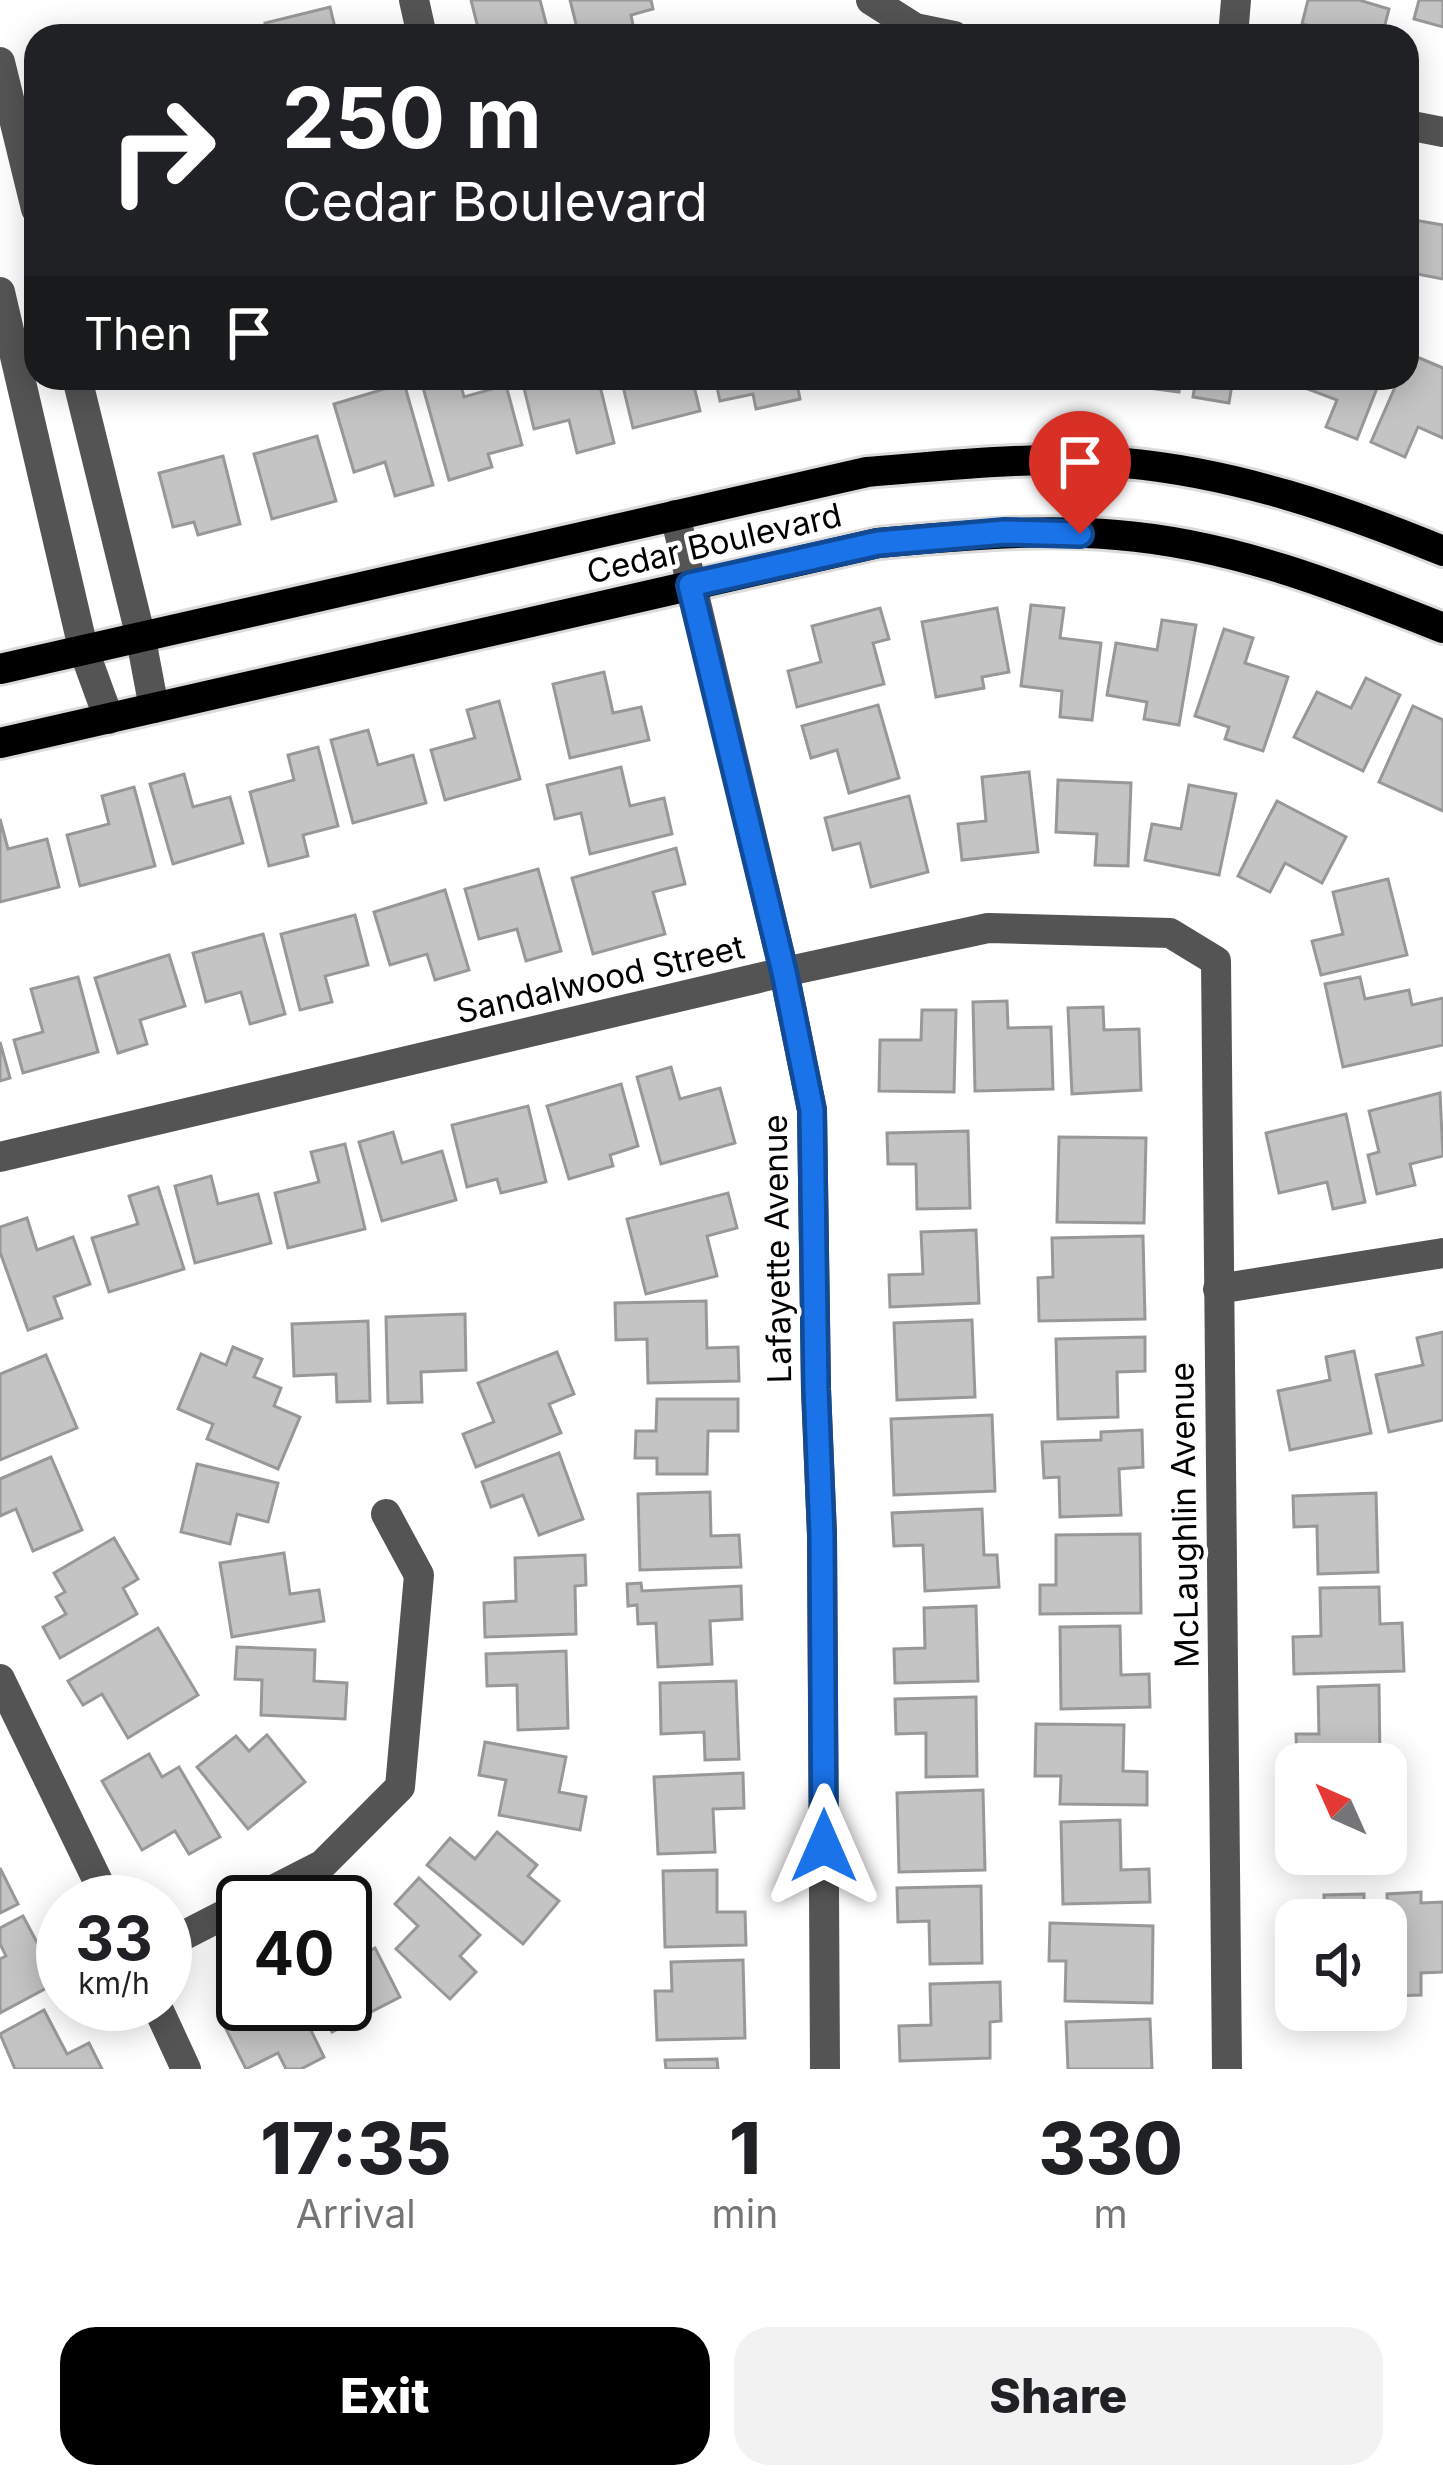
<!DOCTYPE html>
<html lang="en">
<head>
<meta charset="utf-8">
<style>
	:root { --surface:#fff; --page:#f2f2f2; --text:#202124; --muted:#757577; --accent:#000 }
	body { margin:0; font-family:Inter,sans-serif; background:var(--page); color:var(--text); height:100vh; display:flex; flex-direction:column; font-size:45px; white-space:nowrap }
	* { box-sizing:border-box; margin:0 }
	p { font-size:39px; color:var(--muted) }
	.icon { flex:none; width:66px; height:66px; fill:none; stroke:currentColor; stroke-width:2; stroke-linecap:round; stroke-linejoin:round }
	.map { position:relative; height:2069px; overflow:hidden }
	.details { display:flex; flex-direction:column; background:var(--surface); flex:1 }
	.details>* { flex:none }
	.banner { position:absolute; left:24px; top:24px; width:1395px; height:366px; border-radius:36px; box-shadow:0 6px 30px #0003; background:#202124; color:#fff; overflow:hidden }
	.needle { width:78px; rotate:315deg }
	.tools { position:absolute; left:1275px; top:1743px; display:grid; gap:24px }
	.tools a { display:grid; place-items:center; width:132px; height:132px; border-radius:24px; background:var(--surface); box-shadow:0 6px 30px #0003; font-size:60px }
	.speed { position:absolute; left:36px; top:1875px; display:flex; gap:24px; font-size:60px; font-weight:700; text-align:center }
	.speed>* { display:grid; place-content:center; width:156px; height:156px; border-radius:50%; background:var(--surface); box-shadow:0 6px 30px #0003; line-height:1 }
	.speed small { font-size:30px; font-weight:400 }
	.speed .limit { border:6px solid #111; border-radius:18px; background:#fff; color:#111 }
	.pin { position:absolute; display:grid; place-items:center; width:102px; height:102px; color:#fff; margin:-123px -51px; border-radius:50% 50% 50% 0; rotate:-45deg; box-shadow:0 0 12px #0007 }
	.pin .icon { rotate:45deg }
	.me { position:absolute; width:132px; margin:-66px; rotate:0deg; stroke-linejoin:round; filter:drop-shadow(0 0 9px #0008) }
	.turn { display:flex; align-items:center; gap:42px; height:252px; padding:0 60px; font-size:54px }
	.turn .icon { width:156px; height:156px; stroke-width:2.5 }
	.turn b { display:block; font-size:84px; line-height:102px }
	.then { display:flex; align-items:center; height:114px; padding:0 60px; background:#0003; gap:24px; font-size:45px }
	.eta { display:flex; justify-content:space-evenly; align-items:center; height:204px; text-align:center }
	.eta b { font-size:72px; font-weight:800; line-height:84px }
	.primary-button { display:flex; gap:24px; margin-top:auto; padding:24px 60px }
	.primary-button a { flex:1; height:138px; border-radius:36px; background:var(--accent); color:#fff; font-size:48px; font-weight:800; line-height:138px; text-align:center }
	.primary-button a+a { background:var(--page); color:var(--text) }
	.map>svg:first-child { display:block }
	.building { fill:#c4c4c4; stroke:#989898; stroke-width:3 }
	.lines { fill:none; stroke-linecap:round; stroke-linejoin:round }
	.major-casing { stroke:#dbdbdb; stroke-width:36 }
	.minor { stroke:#545454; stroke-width:30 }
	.major { stroke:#000; stroke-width:30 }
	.route-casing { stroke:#114b97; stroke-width:30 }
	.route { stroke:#1a73e8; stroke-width:21 }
	.labels { text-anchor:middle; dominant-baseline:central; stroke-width:9; stroke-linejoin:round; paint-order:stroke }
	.street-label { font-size:33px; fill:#000; stroke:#fff }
</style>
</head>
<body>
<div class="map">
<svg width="1443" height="2069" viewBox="0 0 1443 2069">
	<rect width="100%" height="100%" fill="#fff"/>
	<g class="building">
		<path d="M471,0H540L548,31L527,36H480Z"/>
		<path d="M570,0H651L653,9L631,15L633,25L579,36Z"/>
		<path d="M1308,0H1359L1389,9L1382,36H1353L1302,24Z"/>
		<path d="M1419,0H1443V27L1414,19Z"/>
		<path d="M330,7L337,36H268L265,23Z"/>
		<path d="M236,26L239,36H200Z"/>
		<path d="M1414,220L1443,225V279L1407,272Z"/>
		<path d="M1410,354L1443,368V438L1418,427L1405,457L1371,442L1399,378H1407Z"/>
		<path d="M442,378H459L464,397L506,385L522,445L488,454L492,467L449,480L422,384Z"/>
		<path d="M531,378H598L614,443L577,453L569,420L534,429L522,380Z"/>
		<path d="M621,378H692L700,411L633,428Z"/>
		<path d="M715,378H796L800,399L756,409L753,394L720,401Z"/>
		<path d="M1010,378H1046L1045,384L1010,382Z"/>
		<path d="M1150,378H1181L1179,392L1148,388Z"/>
		<path d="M1196,378H1233L1229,403L1193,397Z"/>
		<path d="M1300,378H1381L1357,439L1326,427L1337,400L1297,385Z"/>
		<path d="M404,383L433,485L395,496L385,462L354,472L334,404Z"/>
		<path d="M317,436L336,501L272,519L254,454Z"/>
		<path d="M223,456L240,524L198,535L194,522L173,527L159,473Z"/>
		<path d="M1031,605L1064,608L1060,638L1101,643L1092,720L1060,717L1062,691L1021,686Z"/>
		<path d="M880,608L889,639L873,643L884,684L797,707L788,671L821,662L812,626Z"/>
		<path d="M997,608L1009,672L982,677L984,688L936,697L922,622Z"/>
		<path d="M1162,620L1196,625L1179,725L1144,719L1147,702L1107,695L1116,643L1157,650Z"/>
		<path d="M1224,629L1253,638L1245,663L1288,677L1263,751L1225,739L1229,727L1195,716Z"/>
		<path d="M604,672L613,713L641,707L649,740L570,758L553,684Z"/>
		<path d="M1366,678L1400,695L1363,771L1294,737L1317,692L1351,708Z"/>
		<path d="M499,701L520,779L445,800L431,750L475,738L467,710Z"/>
		<path d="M878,705L899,778L849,793L837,750L811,758L802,726Z"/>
		<path d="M1413,706L1443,720V811L1379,782Z"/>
		<path d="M368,730L378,765L413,755L426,803L353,823L331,740Z"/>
		<path d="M318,747L338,826L303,835L308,856L269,866L250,792L294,780L288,755Z"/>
		<path d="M621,767L630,806L664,798L672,834L590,854L581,813L555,819L547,785Z"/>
		<path d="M1029,772L1038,852L962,860L958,824L986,821L982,777Z"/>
		<path d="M184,774L193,807L230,797L243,843L173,864L150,784Z"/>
		<path d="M1058,780L1131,783L1128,866L1095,865L1097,834L1056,832Z"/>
		<path d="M1189,785L1236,794L1219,875L1145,860L1152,824L1181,829Z"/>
		<path d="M134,787L155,866L80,886L67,835L109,824L102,796Z"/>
		<path d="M909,796L928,872L871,887L860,843L833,850L825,818Z"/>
		<path d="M1277,801L1346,837L1322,883L1285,863L1270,892L1238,876Z"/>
		<path d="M0,819L8,849L47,839L59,887L0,902Z"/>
		<path d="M676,848L685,884L653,892L665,934L593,954L572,878Z"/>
		<path d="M538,869L561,951L526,961L517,929L479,939L465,889Z"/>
		<path d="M1388,879L1407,955L1321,975L1312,941L1343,934L1333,892Z"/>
		<path d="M445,890L469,970L435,980L427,954L390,965L374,912Z"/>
		<path d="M355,915L368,965L325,976L332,1002L300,1010L281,934Z"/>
		<path d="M263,934L285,1014L250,1024L241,992L206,1002L193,953Z"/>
		<path d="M169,955L185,1006L140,1020L147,1044L118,1053L95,978Z"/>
		<path d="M78,977L98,1052L23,1073L14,1040L43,1032L31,989Z"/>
		<path d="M1360,977L1365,999L1409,990L1412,1005L1443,998V1045L1343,1067L1325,984Z"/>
		<path d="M1007,1001L1008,1028L1051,1027L1053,1089L975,1091L973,1002Z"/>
		<path d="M1103,1007L1104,1030L1139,1029L1141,1090L1072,1094L1068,1008Z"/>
		<path d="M922,1010H956L954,1092L879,1091L880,1040H921Z"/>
		<path d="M0,1042L10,1078L0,1081Z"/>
		<path d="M671,1067L680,1099L720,1088L735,1143L661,1164L637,1077Z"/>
		<path d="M621,1084L638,1146L610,1155L613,1166L569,1179L547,1106Z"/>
		<path d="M1440,1093L1443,1156L1410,1164L1415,1185L1377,1194L1368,1155L1379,1152L1369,1111Z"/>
		<path d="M528,1106L546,1182L501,1193L497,1179L467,1187L452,1125Z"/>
		<path d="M1346,1114L1365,1202L1333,1209L1327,1182L1279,1193L1266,1133Z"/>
		<path d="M968,1131L970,1208L917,1209L916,1164H888L887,1133Z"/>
		<path d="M393,1132L402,1163L442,1151L456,1200L382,1221L359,1142Z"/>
		<path d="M1059,1137L1146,1138L1144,1223L1057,1222Z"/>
		<path d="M345,1144L365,1229L288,1248L275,1193L319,1182L311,1152Z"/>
		<path d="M211,1176L218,1204L258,1194L271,1243L195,1263L175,1186Z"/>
		<path d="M158,1187L184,1269L109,1292L92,1238L138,1224L129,1196Z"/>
		<path d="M728,1193L737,1228L707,1236L717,1276L646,1294L627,1219Z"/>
		<path d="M27,1218L37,1250L73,1237L90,1284L54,1297L62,1318L28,1330L0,1252V1227Z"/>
		<path d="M976,1230L979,1303L890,1307L889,1275L923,1274L921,1232Z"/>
		<path d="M1143,1236L1145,1319L1039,1321L1038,1278L1053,1277L1052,1238Z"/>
		<path d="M706,1301L707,1348L738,1347L739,1381L648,1383L647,1339L616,1340L615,1303Z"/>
		<path d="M465,1314L466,1370L421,1372L422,1402L388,1403L386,1317Z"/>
		<path d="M972,1320L975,1397L897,1400L894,1323Z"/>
		<path d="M368,1321L370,1401L337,1402L336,1374L294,1376L292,1324Z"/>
		<path d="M1443,1332V1420L1389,1432L1376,1375L1423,1365L1417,1338Z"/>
		<path d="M1145,1337V1371L1117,1372L1118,1417L1058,1419L1056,1339Z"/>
		<path d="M233,1347L262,1359L254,1377L281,1388L274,1406L300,1417L278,1469L207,1439L213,1424L178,1409L201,1354L226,1365Z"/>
		<path d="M1354,1351L1371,1433L1290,1450L1278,1391L1330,1380L1326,1357Z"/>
		<path d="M557,1352L574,1394L549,1404L561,1433L476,1467L463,1434L494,1422L478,1383Z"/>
		<path d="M46,1355L77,1428L0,1460V1374Z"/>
		<path d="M657,1399H738V1431H708L707,1474H657V1458H635L636,1431H656Z"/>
		<path d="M992,1415L995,1491L894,1495L891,1419Z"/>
		<path d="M1142,1430L1143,1467L1119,1469L1121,1515L1060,1517L1059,1477L1044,1478L1042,1442L1101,1440V1432Z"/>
		<path d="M559,1453L583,1519L539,1535L523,1495L491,1507L482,1482Z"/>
		<path d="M51,1457L82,1530L33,1551L16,1509L0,1516V1479Z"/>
		<path d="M197,1464L278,1483L268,1522L237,1514L230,1544L181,1532Z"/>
		<path d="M710,1492L711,1536L739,1535L741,1567L640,1570L638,1494Z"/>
		<path d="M1376,1493L1378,1572L1318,1574L1317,1526L1294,1527L1293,1496Z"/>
		<path d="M982,1509L984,1555H997L999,1587L925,1591L923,1545L894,1546L892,1513Z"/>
		<path d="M1140,1534L1141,1613L1040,1614V1585H1056V1535Z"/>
		<path d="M114,1538L138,1579L123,1588L137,1614L60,1658L43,1627L66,1614L56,1597L65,1592L54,1573Z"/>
		<path d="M284,1553L290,1594L319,1590L324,1621L232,1637L220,1563Z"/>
		<path d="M585,1555L586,1585L575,1586L576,1634L485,1637L484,1603L516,1601L515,1558Z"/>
		<path d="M641,1583L642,1591L741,1586L742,1619L710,1621L712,1664L658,1667L656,1623L638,1624L637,1605L628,1606L627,1584Z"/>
		<path d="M1379,1587L1380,1624L1402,1623L1404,1671L1294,1674L1293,1637L1321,1636L1320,1588Z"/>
		<path d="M976,1606L978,1681L895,1683L894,1649L925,1648L924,1608Z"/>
		<path d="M1120,1626L1121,1675L1149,1674L1150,1707L1061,1709L1060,1627Z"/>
		<path d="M158,1628L198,1695L128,1738L102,1694L83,1705L68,1681Z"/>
		<path d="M237,1647L315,1650L314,1681L347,1683L345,1719L261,1715L262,1680L235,1679Z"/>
		<path d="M566,1651L568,1728L518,1730L517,1685L487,1686L486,1654Z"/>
		<path d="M736,1681L739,1759L705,1760L704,1732L661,1734L660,1683Z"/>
		<path d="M1379,1685L1380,1764H1297L1296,1734H1319L1318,1687Z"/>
		<path d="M976,1697L977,1776L926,1777V1733L896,1734L895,1699Z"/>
		<path d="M1036,1724L1124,1725L1123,1771L1147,1772V1805L1060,1804L1061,1776H1035Z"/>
		<path d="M267,1735L305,1782L248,1829L197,1767L236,1736L249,1751Z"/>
		<path d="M485,1742L566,1757L559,1792L586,1797L580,1830L499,1815L506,1780L479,1775Z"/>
		<path d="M149,1754L162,1777L179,1767L220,1837L189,1854L175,1831L142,1850L102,1781Z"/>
		<path d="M743,1773L744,1808L713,1809L715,1852L658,1854L654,1777Z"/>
		<path d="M983,1790L985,1870L899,1872L897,1793Z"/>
		<path d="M1120,1820L1121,1870L1149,1869L1150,1902L1063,1904L1061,1822Z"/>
		<path d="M497,1832L537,1865L528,1876L559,1901L523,1944L427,1865L450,1838L475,1859Z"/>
		<path d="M1297,1854H1378V1866L1297,1865Z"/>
		<path d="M0,1868L18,1904L0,1913Z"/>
		<path d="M717,1870V1912H745L746,1945L665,1947L663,1871Z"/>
		<path d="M419,1878L480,1935L460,1956L476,1972L450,1999L396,1949L418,1926L395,1904Z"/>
		<path d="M981,1886L982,1963L930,1964L929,1921L898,1922L897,1888Z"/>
		<path d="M1421,1892V1903L1443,1902V1972L1421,1973V1995L1390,1996L1387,1894Z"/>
		<path d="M1364,1894V1920H1296V1998H1286L1284,1911H1324V1895Z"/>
		<path d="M23,1916L58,1982L0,2013V1959L6,1956L0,1944V1928Z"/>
		<path d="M1050,1923L1153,1926L1152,2003L1065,2001L1066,1961H1049Z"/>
		<path d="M375,1948L400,1997L332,2032L318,2004H345V1964Z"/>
		<path d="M743,1960L745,2038L657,2040L655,1991H672L671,1962Z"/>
		<path d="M1000,1982L1001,2021L990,2022V2058L900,2061L899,2026L931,2025L930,1984Z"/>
		<path d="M264,2004H298L324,2057L301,2069H286L278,2053L246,2069L224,2025Z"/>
		<path d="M44,2010L67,2054L89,2043L102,2069H15L0,2034Z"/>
		<path d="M1150,2019L1152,2069H1068L1066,2022Z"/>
		<path d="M717,2059L718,2069H666L665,2060Z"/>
	</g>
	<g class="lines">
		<g class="major-casing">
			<g id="major">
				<path d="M0,669L867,472C953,465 1039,455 1125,463C1235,473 1341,509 1443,551"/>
				<path d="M0,743L878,543C957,536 1037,528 1117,535C1231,544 1338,586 1443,628"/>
			</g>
		</g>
		<g class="minor">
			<path d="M414,0L422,36"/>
			<path d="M871,0L915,28L954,36"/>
			<path d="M1233,36L1236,0"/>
			<path d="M0,62L36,209"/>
			<path d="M1407,125L1443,132"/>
			<path d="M0,292L83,648L109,719"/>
			<path d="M77,378L140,634L154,708"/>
			<path d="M675,515L784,972L812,1110L816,1389L822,1535L825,2069"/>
			<path d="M0,1157L784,972L988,928L1170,933L1216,961L1227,2069"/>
			<path d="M1218,1289L1443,1253"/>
			<path d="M0,1679L108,1902"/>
			<path d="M249,1902L322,1865L400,1787L419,1575L386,1514"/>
			<path d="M165,1945L243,1905"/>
			<path d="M156,2004L186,2069"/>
		</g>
		<use href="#major" class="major"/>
	</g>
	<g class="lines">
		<g class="route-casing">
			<path id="route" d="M824,1846L822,1535L816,1389L812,1110L784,972L690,585L878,543L1005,532L1080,534"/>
		</g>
		<use href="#route" class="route"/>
	</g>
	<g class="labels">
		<g class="street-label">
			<text transform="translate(714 543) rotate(-13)">Cedar Boulevard</text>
			<text transform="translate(600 979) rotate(-13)">Sandalwood Street</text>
			<text transform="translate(777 1249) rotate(-91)">Lafayette Avenue</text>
			<text transform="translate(1184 1515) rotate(-91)">McLaughlin Avenue</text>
		</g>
	</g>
</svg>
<div class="tools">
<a><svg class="needle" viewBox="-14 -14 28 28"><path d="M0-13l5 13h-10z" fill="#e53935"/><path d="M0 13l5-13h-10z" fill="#757577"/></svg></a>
<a><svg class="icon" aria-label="sound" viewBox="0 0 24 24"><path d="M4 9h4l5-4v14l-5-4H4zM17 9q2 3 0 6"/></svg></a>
</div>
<div class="speed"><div>33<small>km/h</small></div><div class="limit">40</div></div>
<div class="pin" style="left:1080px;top:534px;background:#d93025"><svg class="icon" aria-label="arrive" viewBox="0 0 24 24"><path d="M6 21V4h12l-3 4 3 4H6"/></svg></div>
<svg class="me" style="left:824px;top:1846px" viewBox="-20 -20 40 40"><path d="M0-17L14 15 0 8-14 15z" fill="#1a73e8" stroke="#fff" stroke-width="4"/></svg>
<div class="banner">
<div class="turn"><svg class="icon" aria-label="right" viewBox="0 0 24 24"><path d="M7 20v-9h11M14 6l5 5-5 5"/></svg><div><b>250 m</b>Cedar Boulevard</div></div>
<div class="then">Then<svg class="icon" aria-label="arrive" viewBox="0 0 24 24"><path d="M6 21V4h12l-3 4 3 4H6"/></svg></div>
</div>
</div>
<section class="details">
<div class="eta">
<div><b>17:35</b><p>Arrival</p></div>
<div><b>1</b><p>min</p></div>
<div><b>330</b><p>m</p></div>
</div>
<div class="primary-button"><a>Exit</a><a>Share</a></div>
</section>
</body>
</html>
